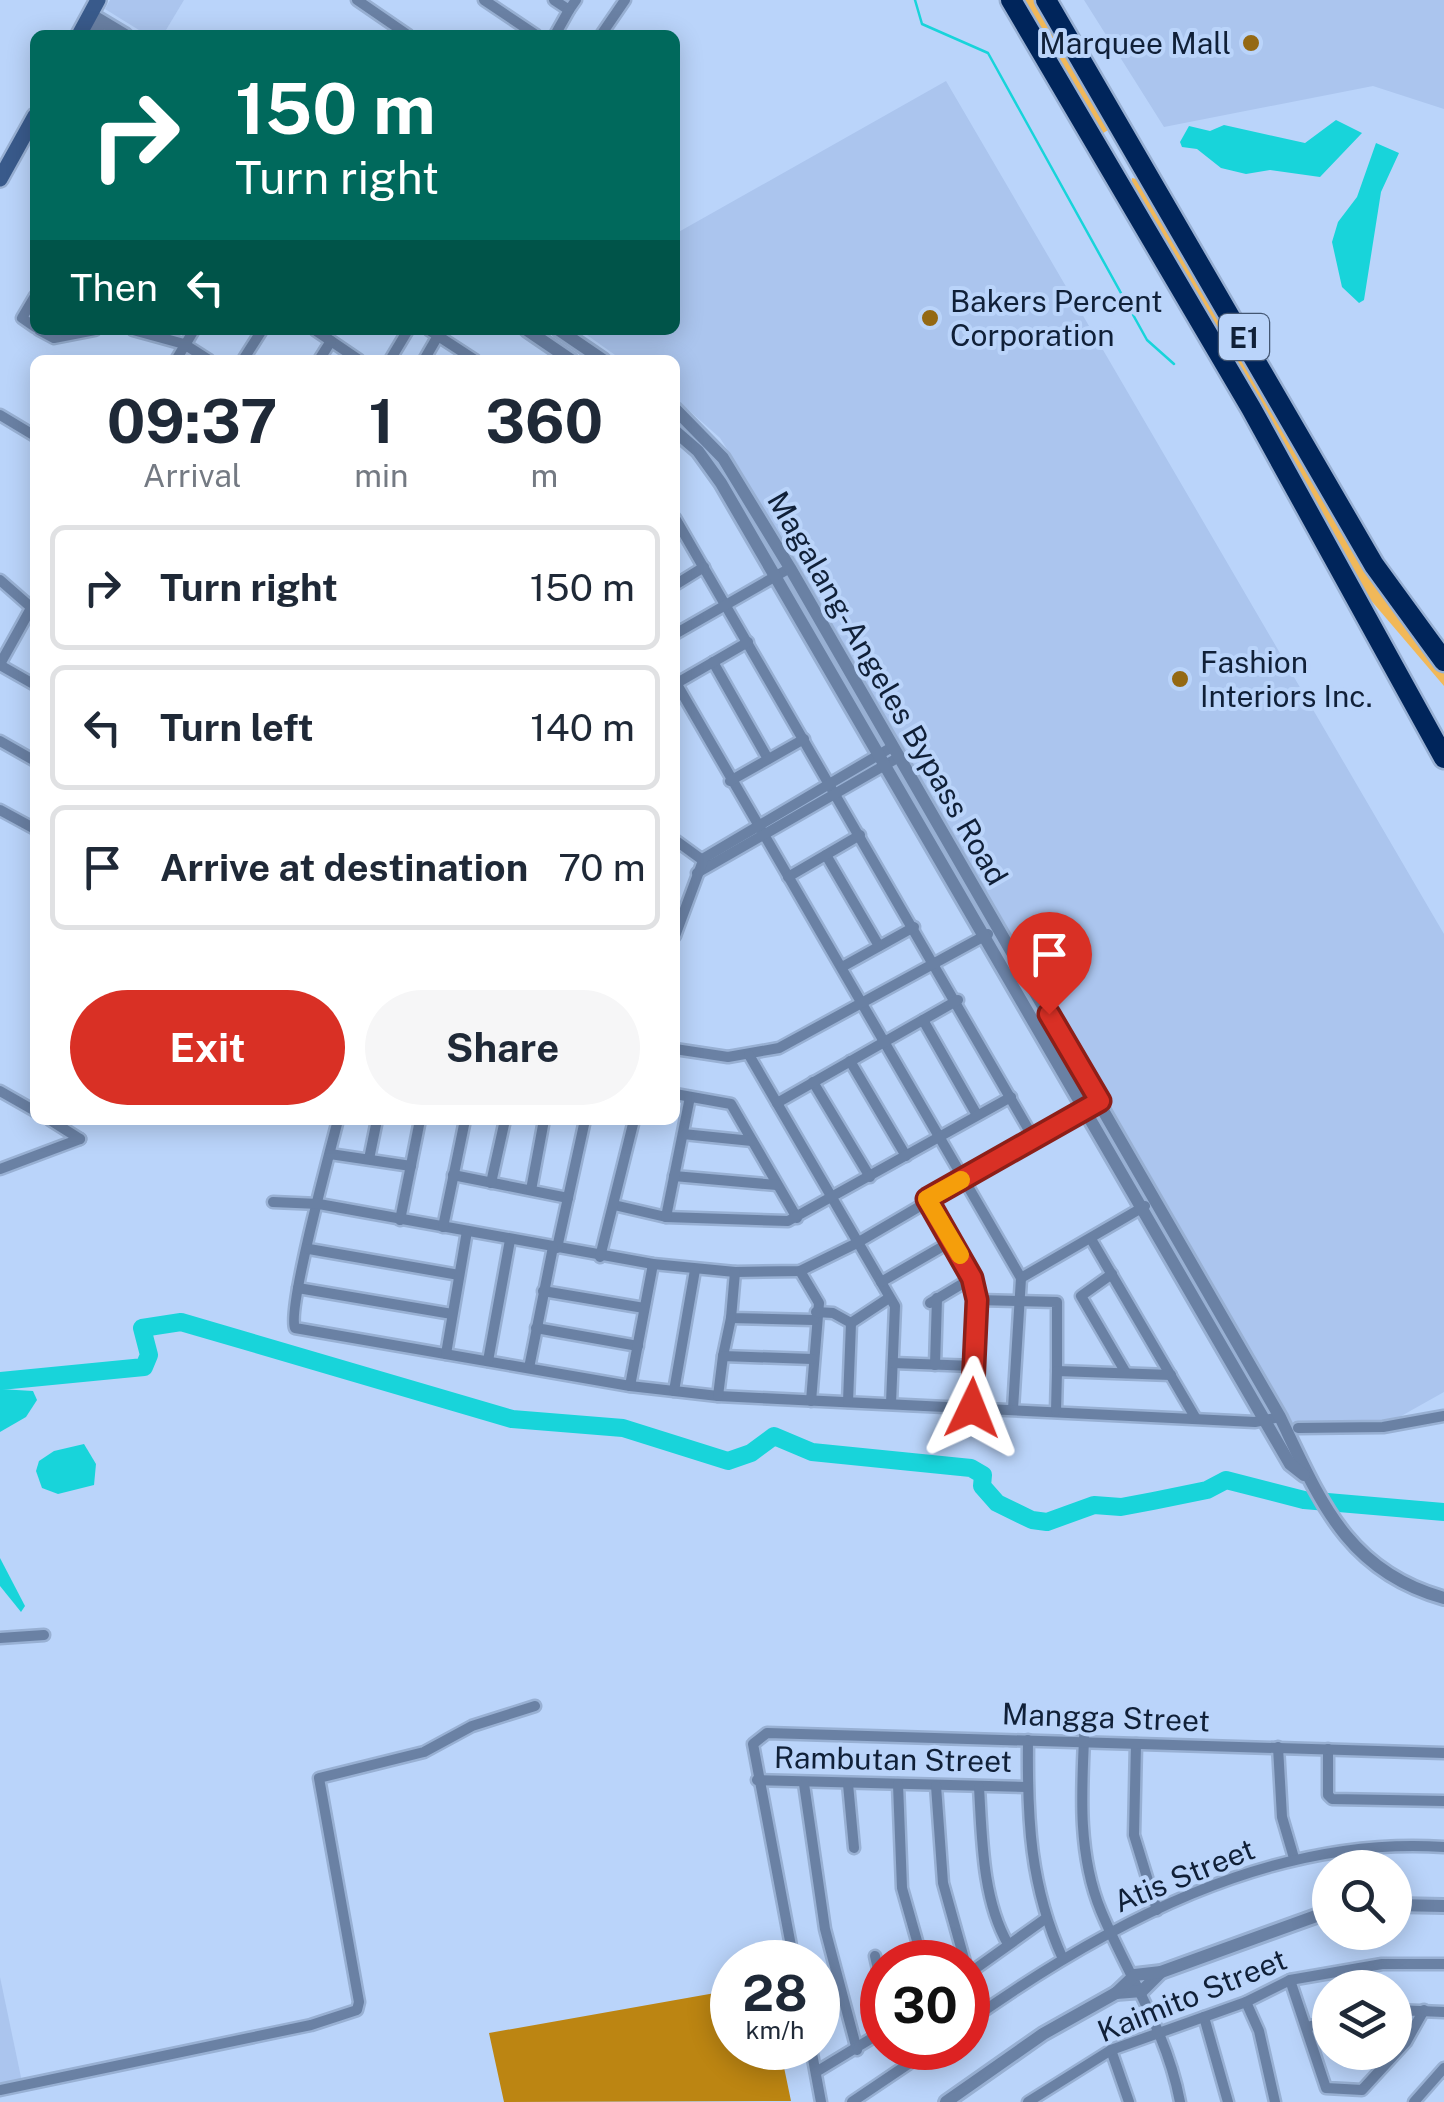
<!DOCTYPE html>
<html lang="en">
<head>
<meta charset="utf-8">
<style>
	:root { --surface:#fff; --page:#f6f6f7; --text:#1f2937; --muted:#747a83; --line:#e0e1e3; --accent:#d93025 }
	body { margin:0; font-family:"Public Sans",sans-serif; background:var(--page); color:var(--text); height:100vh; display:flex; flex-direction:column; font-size:38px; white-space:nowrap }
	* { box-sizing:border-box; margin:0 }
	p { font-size:32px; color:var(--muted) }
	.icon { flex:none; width:55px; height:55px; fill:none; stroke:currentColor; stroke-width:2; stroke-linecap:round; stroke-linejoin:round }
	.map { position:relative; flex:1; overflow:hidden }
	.details { position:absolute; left:30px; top:355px; width:650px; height:770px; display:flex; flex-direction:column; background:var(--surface); border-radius:15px; box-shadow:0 5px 25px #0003 }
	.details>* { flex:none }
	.top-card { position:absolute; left:30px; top:30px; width:650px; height:305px; border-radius:15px; box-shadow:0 5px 25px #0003; background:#00695c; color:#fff; overflow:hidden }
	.fabs { position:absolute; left:1312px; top:1850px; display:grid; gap:20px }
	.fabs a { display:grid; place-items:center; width:100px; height:100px; border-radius:50%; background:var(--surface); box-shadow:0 5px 25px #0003; font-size:50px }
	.speed { position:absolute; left:710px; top:1940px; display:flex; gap:20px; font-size:50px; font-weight:700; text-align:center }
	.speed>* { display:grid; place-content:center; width:130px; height:130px; border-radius:50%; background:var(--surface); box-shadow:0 5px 25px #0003; line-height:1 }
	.speed small { font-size:25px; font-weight:400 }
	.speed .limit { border:15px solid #d22; background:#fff; color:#111 }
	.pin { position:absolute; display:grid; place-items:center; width:85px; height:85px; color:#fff; margin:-102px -42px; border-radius:50% 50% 50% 0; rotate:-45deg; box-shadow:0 0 10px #0007 }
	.pin .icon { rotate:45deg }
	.me { position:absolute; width:110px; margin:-55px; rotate:2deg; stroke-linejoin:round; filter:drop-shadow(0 0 8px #0008) }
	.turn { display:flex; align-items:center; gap:35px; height:210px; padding:0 40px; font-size:45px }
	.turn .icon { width:130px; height:130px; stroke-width:2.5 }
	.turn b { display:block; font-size:70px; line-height:85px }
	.then { display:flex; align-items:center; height:95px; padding:0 40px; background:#0003; gap:20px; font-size:38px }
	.eta { display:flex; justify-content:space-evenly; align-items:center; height:170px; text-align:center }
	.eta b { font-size:60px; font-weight:700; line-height:70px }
	.action { display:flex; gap:20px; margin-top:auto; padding:20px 40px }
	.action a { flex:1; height:115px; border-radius:60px; background:var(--accent); color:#fff; font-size:40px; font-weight:700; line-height:115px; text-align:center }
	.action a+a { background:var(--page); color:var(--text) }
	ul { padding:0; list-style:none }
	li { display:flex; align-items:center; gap:30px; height:125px; margin:0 20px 15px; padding:0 20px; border:5px solid var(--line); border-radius:15px }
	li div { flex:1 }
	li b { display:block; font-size:38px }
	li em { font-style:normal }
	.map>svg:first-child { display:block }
	.built { fill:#abc5ee }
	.green { fill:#f1b859 }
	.forest { fill:#bc8512 }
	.water { fill:#18d4da }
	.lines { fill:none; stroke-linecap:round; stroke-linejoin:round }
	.stream { stroke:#18d4da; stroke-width:2.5 }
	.river { stroke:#18d4da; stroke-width:18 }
	.minor-casing { stroke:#98b0d3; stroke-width:15 }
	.tertiary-casing { stroke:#98b0d3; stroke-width:18 }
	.secondary-casing { stroke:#98b0d3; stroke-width:20 }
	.motorway-casing { stroke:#98b0d3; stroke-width:25 }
	.minor { stroke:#6a81a4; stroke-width:10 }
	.tertiary { stroke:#6a81a4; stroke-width:12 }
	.secondary { stroke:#395a8b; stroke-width:15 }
	.motorway { stroke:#00255b; stroke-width:20 }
	.route-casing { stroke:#8d1f18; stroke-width:25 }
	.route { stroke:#d93025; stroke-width:18 }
	.slow { stroke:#f59e0b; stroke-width:18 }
	.poi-dot { fill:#946914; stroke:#bad4fa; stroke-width:4 }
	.labels { text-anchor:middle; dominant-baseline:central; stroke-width:8; stroke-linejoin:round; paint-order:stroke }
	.shield { fill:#bad4fa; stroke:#435672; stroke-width:2.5 }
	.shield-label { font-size:28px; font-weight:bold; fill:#102038 }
	.poi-label { font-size:30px; fill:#102038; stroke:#bad4fa; text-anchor:start }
	.street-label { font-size:30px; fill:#102038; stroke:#bad4fa }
</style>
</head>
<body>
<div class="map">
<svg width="1444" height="2102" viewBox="0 0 1444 2102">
	<rect width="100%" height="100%" fill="#bad4fa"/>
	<g class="built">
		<path d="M110,0H184L163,35H147L105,9Z"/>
		<path d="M1084,0H1444V109L1373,86L1164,127Z"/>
		<path d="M946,81L1444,934V1392L1387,1424L1293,1425L741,471L720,438L675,398V360H622L580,330H675V234Z"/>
		<path d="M0,1977L22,2082L0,2086Z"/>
	</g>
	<g class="green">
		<path d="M1017,0H1038L1113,127L1100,135Z"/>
		<path d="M1132,178L1146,181L1444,669V686L1363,591L1130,190Z"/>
	</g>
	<path class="forest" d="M732,1990V2048H780L791,2101L504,2102L489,2033Z"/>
	<g class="water">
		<path d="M1336,120L1362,133L1320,177L1270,170L1246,174L1221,168L1197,149L1182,147L1180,142L1189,126L1210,131L1224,125L1305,143Z"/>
		<path d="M1376,143L1399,153L1381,192L1364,300L1359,303L1342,287L1332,242L1338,222L1357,197Z"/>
		<path d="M0,1389L33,1391L37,1400L26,1417L0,1432Z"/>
		<path d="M84,1444L96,1464L94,1485L58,1494L42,1488L36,1471L39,1461L54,1451Z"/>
		<path d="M0,1558L25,1606L21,1612L0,1586Z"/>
	</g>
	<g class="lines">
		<path class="stream" d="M915,0L922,24L988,53L1147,340L1174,364"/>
		<path class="river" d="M0,1381L144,1367L149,1355L142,1328L181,1322L512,1419L623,1428L728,1461L751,1453L774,1436L812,1452L971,1468L983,1475L982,1486L997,1503L1032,1520L1047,1522L1094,1505L1121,1507L1153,1501L1207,1490L1226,1480L1304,1500L1444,1512"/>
		<g class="minor-casing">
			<g id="minor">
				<path d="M357,0L408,35"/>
				<path d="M484,0L536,35"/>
				<path d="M554,0L569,10L576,0"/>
				<path d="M555,35L569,10"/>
				<path d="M601,35L625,0"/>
				<path d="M35,296L22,318L35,327"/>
				<path d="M39,330L54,338L95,330"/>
				<path d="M133,330L184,344L209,360"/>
				<path d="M315,330L359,360"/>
				<path d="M429,330L475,360"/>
				<path d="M176,360L194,330"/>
				<path d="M243,360L262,330"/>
				<path d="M319,360L331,341"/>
				<path d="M390,360L408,330"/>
				<path d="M424,360L439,334"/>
				<path d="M0,415L35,436"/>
				<path d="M675,518L1034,1139"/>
				<path d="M0,580L33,609"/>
				<path d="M675,585L704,567"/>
				<path d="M675,634L790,568"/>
				<path d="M713,662L768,759"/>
				<path d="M0,664L35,601"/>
				<path d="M0,665L35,685"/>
				<path d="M675,681L1021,1278L1013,1409"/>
				<path d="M677,683L748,642"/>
				<path d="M0,741L35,761"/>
				<path d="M730,781L804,739"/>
				<path d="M0,810L35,829"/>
				<path d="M675,840L708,864"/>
				<path d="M826,855L879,946"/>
				<path d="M697,873L899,757"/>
				<path d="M788,877L860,835"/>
				<path d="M675,936L704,858L892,747"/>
				<path d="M842,967L914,927"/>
				<path d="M923,1020L977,1115"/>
				<path d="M675,1049L728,1057L779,1048L988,934"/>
				<path d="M749,1055L895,1306L891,1403"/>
				<path d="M850,1061L906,1156"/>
				<path d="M813,1082L870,1177"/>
				<path d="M0,1091L35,1111"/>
				<path d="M675,1094L731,1104L797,1218"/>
				<path d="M777,1103L958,1000"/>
				<path d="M50,1120L80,1139"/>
				<path d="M338,1120C330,1151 287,1310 295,1328L630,1386L718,1396L1255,1422L1280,1417"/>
				<path d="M683,1134L752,1141"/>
				<path d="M330,1154L411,1166"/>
				<path d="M369,1159L377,1120"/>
				<path d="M0,1169L80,1139"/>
				<path d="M453,1175L568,1198"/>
				<path d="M674,1176L777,1185"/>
				<path d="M491,1183L505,1120"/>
				<path d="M531,1190L544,1120"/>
				<path d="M927,1199L972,1278L977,1300L972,1408"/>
				<path d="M273,1202L319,1204L653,1264L735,1272L800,1271L857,1243L1088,1108"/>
				<path d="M614,1205L666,1217L788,1221L1011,1097"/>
				<path d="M666,1217L690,1097"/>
				<path d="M400,1220L420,1120"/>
				<path d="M443,1227L465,1120"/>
				<path d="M1091,1239L1195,1417"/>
				<path d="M557,1248L585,1120"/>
				<path d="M309,1249L459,1275"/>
				<path d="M600,1257L634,1120"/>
				<path d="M800,1271L819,1303L811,1401"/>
				<path d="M735,1272L731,1318L814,1320"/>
				<path d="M1112,1274L1081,1296L1126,1373"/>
				<path d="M1021,1278L1145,1206"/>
				<path d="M881,1282L952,1241"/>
				<path d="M298,1288L452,1314"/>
				<path d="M543,1291L644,1308"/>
				<path d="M977,1300L1057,1302V1371"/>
				<path d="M930,1303L972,1278"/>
				<path d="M816,1312L833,1313L851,1323"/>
				<path d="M536,1328L638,1346"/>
				<path d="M446,1354L467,1231"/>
				<path d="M723,1356L731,1318"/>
				<path d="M488,1361L510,1240"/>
				<path d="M893,1363L974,1366"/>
				<path d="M935,1365L937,1298"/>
				<path d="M529,1368L553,1247"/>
				<path d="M630,1386L653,1264"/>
				<path d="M674,1391L695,1270"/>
				<path d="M718,1396L723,1356L812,1359"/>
				<path d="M848,1402L851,1323L889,1298"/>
				<path d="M1056,1411L1057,1371L1171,1375"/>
				<path d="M1298,1428L1383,1427L1444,1416"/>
				<path d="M0,1638L44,1635"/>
				<path d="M1085,1720C1082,1783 1076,1851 1101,1911C1128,1976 1167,2031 1180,2102"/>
				<path d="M1028,1740C1027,1819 1030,1887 1063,1959"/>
				<path d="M1136,1744L1134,1835L1157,1910"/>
				<path d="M1278,1747L1282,1817L1294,1858"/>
				<path d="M1328,1749V1795L1332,1799L1444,1801"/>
				<path d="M757,1780L1027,1787"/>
				<path d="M804,1784L825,1929L857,2050"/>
				<path d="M848,1784L854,1848"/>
				<path d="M898,1784L902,1888L923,1962"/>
				<path d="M936,1786L943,1883L965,1962"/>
				<path d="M979,1787C982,1837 982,1899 1008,1944"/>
				<path d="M875,1956L882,1987"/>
				<path d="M794,1962L753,1744L767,1733L1444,1753"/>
				<path d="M968,1974L1045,1919"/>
				<path d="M1290,1980L1326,2088L1362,2090L1406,2042L1424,2010"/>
				<path d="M1246,2002L1259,2031L1275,2102"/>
				<path d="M1395,2010L1444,2012"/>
				<path d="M1204,2017L1228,2102"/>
				<path d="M968,2022C1105,1925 1270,1835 1444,1847"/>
				<path d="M1307,2027L1330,2021"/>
				<path d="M811,2048L821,2102"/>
				<path d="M1111,2050L1129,2102"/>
				<path d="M816,2072L882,2032"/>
				<path d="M0,2090L311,2025L357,2010L359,2002L319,1778L424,1752L472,1726L535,1706"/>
				<path d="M852,2102L932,2048"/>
				<path d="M1028,2102L1111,2050L1246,2002L1290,1980L1382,1964H1444"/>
				<path d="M1414,2102L1444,2068"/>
			</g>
		</g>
		<g class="tertiary-casing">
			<g id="tertiary">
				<path d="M90,14L125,35"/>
				<path d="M85,23L102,35"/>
				<path d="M527,330L571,360"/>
				<path d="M559,330L603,360"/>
				<path d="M675,409L723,458L790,568L1280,1417C1319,1498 1346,1571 1444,1598"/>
				<path d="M675,431L698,451L721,483L1290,1464L1304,1475"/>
				<path d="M1395,1905L1444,1906"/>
				<path d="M1116,1993L1142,1991L1161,1972"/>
				<path d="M946,2102L1043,2034L1116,1993L1135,1975L1161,1972L1330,1911"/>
			</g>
		</g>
		<g class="secondary-casing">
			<g id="secondary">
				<path d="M79,35L98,0"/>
				<path d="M0,179L35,116"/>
			</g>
		</g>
		<g class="motorway-casing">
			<g id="motorway">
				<path d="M1011,0L1251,408L1444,758"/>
				<path d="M1046,0L1374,565L1444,661"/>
			</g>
		</g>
		<use href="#minor" class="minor"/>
		<use href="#tertiary" class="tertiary"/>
		<use href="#secondary" class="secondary"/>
		<use href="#motorway" class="motorway"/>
	</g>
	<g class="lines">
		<g class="route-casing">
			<path id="route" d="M972,1408L977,1300L972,1278L927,1199L1100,1101L1049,1014"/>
		</g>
		<use href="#route" class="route"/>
		<path class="slow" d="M960,1255L927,1199L961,1180"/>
	</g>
	<g class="poi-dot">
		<circle cx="1251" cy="43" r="10"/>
		<circle cx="930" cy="318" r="10"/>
		<circle cx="1180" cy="679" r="10"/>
	</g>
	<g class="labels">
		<rect class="shield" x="1219" y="314" width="50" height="46" rx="8"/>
		<g class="shield-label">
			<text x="1244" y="337">E1</text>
		</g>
		<g class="poi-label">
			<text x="1231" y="43" text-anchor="end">Marquee Mall</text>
			<text x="950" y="301">Bakers Percent<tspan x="950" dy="34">Corporation</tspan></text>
			<text x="1200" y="662">Fashion<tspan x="1200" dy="34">Interiors Inc.</tspan></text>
		</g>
		<g class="street-label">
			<text transform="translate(888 688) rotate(60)">Magalang-Angeles Bypass Road</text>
			<text transform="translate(1106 1717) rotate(2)">Mangga Street</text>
			<text transform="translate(893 1759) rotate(1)">Rambutan Street</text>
			<text transform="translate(1184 1875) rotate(-22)">Atis Street</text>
			<text transform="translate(1192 1995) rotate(-22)">Kaimito Street</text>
		</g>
	</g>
</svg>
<div class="fabs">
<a><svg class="icon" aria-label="search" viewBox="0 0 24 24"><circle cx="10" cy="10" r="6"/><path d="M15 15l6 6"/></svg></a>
<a><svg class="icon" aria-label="layers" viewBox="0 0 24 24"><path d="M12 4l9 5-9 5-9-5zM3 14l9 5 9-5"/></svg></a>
</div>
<div class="speed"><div>28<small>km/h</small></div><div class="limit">30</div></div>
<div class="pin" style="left:1049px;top:1014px;background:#d93025"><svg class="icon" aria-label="arrive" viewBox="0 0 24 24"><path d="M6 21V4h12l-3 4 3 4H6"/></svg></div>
<svg class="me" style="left:972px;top:1408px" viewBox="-20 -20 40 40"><path d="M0-17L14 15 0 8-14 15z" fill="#d93025" stroke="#fff" stroke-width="4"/></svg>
<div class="top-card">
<div class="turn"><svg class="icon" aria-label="right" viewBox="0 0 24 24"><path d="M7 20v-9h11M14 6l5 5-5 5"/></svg><div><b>150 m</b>Turn right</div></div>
<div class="then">Then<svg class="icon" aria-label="left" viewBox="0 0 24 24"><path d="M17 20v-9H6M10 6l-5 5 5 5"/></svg></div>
</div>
<section class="details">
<div class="eta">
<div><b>09:37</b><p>Arrival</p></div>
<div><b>1</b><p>min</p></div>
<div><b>360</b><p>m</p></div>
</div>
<ul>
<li><svg class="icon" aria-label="right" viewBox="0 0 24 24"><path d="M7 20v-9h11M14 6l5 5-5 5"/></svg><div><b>Turn right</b></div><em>150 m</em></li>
<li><svg class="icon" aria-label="left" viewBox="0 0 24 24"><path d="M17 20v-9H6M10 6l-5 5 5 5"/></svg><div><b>Turn left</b></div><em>140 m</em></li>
<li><svg class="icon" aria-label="arrive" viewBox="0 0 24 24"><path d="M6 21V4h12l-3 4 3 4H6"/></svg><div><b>Arrive at destination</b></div><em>70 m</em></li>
</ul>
<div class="action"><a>Exit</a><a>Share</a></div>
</section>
</div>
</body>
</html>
